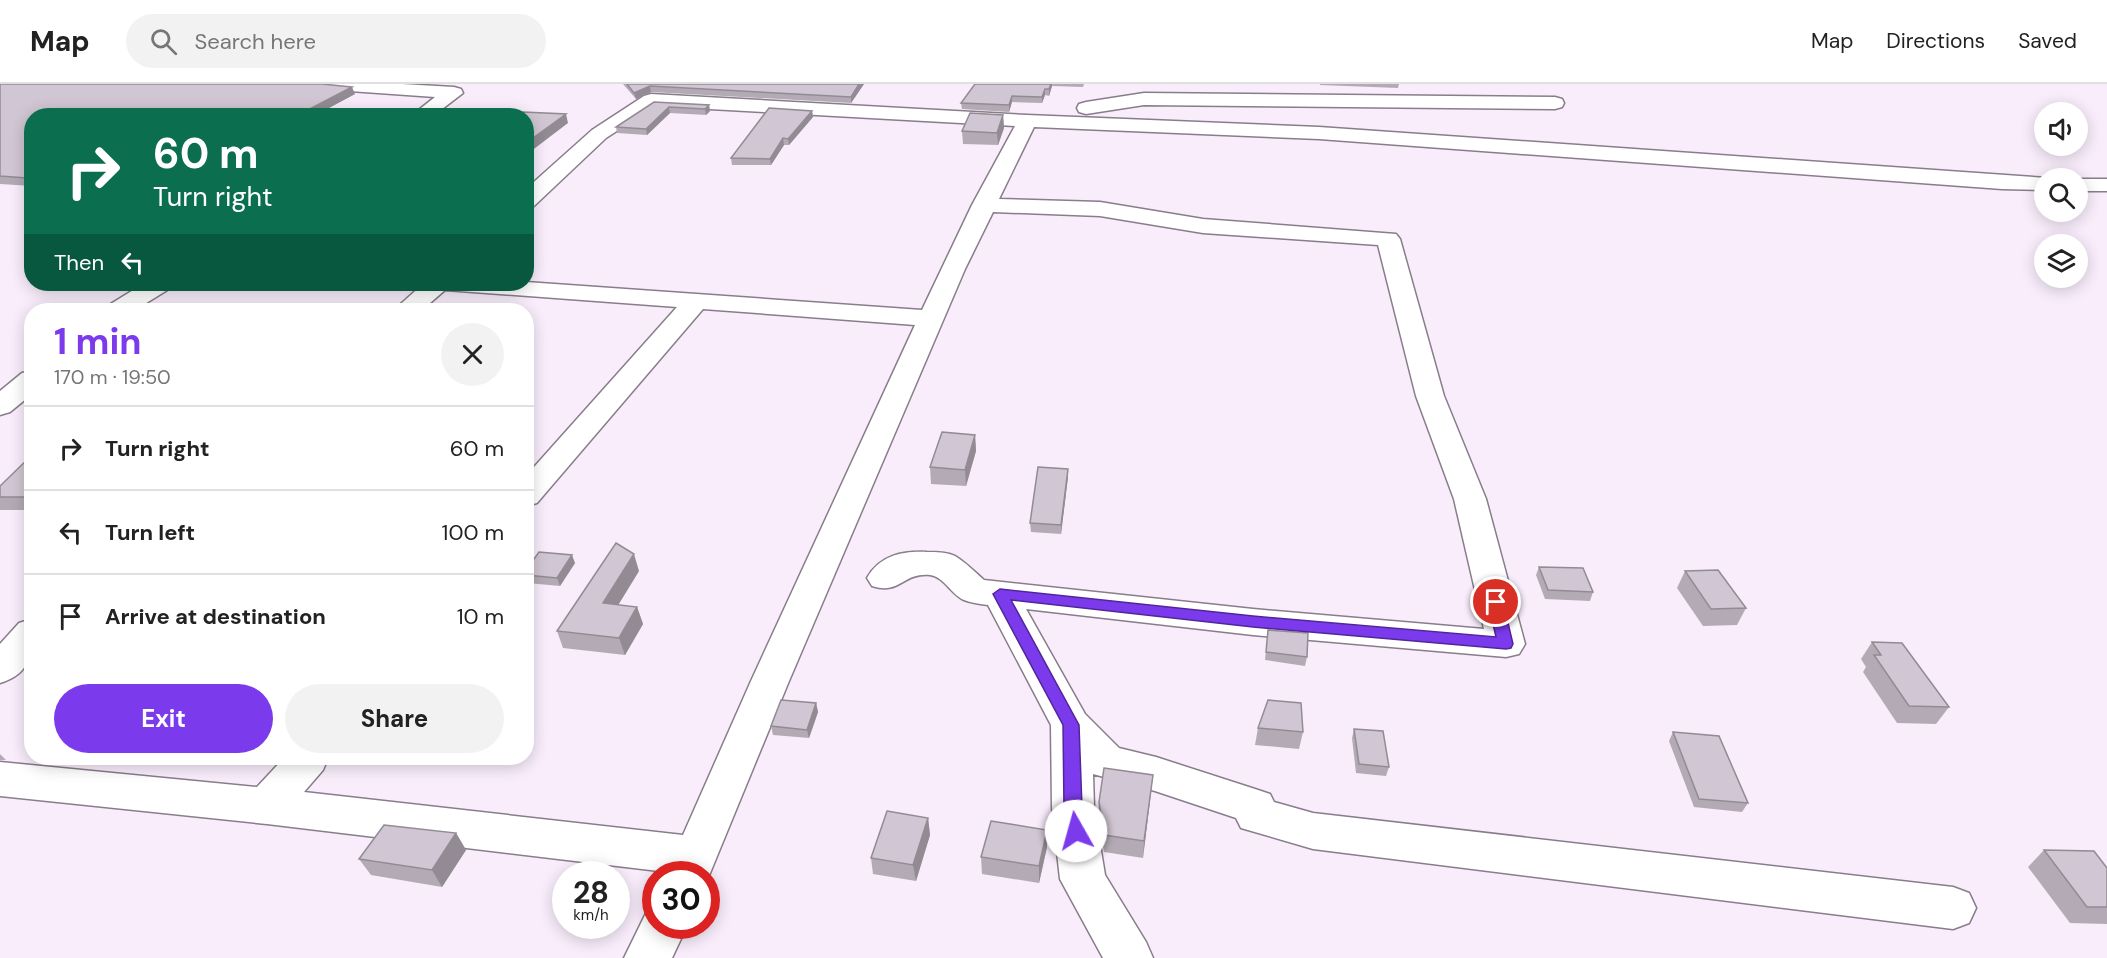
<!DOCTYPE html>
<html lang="en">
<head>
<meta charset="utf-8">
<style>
	:root { --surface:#fff; --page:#f2f2f2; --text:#222; --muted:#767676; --line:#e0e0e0; --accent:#7c3aed }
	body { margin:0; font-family:"DM Sans",sans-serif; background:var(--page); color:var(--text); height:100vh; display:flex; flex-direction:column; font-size:22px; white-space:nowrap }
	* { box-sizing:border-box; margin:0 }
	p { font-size:20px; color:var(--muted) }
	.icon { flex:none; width:33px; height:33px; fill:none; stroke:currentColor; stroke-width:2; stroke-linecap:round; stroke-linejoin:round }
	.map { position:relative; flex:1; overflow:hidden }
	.sheet { position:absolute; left:24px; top:219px; width:510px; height:462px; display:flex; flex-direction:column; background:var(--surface); border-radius:24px; box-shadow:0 3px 15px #0003 }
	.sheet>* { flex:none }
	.top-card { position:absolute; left:24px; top:24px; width:510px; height:183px; border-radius:24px; box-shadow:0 3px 15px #0003; background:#0b6e4f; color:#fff; overflow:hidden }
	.buttons { position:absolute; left:2034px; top:18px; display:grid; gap:12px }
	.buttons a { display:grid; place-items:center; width:54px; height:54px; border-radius:50%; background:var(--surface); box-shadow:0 3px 15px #0003; font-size:30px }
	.speed { position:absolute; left:552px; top:777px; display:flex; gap:12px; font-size:30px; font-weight:700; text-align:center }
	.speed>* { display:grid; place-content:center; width:78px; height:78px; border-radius:50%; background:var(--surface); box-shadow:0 3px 15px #0003; line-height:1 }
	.speed small { font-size:15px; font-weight:400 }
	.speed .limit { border:9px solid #d22; background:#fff; color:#111 }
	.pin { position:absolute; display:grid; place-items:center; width:51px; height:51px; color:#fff; margin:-26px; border:3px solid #fff; border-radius:50%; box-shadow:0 2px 6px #0007 }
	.me { position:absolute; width:66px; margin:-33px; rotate:353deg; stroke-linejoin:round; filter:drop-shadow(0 0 4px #0008) }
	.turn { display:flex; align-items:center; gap:21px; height:126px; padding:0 30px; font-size:27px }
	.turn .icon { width:78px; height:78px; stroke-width:2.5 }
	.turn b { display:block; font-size:42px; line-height:51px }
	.then { display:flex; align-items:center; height:57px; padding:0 30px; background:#0003; gap:12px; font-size:22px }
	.round { display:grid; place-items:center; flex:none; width:63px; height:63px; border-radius:32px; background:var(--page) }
	.overview { display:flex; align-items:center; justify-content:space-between; height:102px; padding:0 30px }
	h1 { font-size:36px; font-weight:700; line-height:45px; color:var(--accent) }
	.action { display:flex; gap:12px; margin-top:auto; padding:12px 30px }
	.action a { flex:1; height:69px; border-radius:36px; background:var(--accent); color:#fff; font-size:24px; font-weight:700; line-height:69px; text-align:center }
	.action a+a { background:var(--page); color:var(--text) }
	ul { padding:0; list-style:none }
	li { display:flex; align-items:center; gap:18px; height:84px; padding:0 30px; border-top:2px solid var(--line) }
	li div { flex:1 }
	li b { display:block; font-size:22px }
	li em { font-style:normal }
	header { display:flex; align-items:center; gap:36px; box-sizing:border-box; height:84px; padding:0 30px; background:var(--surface); border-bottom:2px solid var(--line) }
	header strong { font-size:28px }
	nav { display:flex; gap:33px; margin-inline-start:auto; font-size:21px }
	.search { width:420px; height:54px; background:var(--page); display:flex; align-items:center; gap:15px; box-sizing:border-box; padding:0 21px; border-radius:33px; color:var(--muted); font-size:22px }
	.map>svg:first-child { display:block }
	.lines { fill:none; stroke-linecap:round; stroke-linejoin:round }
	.minor-casing { stroke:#887d8a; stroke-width:3 }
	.minor { fill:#fff; fill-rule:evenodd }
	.wall { fill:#b4aab5 }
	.shaded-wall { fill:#928b94 }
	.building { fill:#d1c6d3; stroke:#928b94; stroke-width:1.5 }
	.route { fill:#7c3aed; stroke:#51269a; stroke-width:1.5 }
</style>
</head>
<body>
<header>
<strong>Map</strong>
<div class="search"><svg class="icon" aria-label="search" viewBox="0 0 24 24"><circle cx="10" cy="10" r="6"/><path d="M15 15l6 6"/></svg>Search here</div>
<nav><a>Map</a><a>Directions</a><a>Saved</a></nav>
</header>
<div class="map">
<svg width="2107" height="874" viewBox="0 0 2107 874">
	<rect width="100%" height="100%" fill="#f9edfb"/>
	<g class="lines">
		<g class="minor-casing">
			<g id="minor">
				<path d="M312,0H402L454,3L461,5L463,9L433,32H411L435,13L321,5L315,4Z"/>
				<path d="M1144,9L1555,13L1562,15L1564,19L1562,23L1555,25L1144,21L1086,30L1079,28L1077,24L1079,20L1086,18Z"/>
				<path d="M651,10L1027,31L1319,43L2048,94H2044V106L2002,105L1319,55L1034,43L999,115L1100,118L1203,135L1396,150L1400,155L1444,312L1486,415L1525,560L1519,570L1506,573L1253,551L1026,525L1085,630L1119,664L1156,673L1255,705L1270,710L1274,718L1313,729L1953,803L1969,809L1976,824L1969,839L1953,845L1313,765L1241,744L1236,734L1155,707L1093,690L1094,724L1105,791L1146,858L1153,874H1103L1060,795L1052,724L1051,641L988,521C980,520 972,519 964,516C952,511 943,492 930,491C901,489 901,511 872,502L867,494C880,471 903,467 927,468C936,468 947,468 955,472C965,478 975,488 984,496L1253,525L1484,545L1454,415L1416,312L1378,161L1203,149L1100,132L993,128L965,185L789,597L706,799V790H666L667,788L267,740L0,712V678L257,703L284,674H328L323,686L304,708L683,751L751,597L915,241L703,225L537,419L526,422V392L677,223L445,206L422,226H394L423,200L526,198L922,226L972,121L1015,42L655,22L606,54L534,122L526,123V105L592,46L644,12Z"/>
				<rect x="2078" y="95" width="29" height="12"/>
				<path d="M143,200H172L169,205L135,226H105L109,221Z"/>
				<path d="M32,287V310L10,328L0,331V307L22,289Z"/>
				<path d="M32,535C32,565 34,589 0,599V560L19,539Z"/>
				<path d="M656,824V842H687L672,874H624L647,827Z"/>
			</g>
		</g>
		<use href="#minor" class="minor"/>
	</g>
	<g class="wall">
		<path d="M0,0L355,10L319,29L32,32V102L0,100Z"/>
		<path d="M623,0H864L851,19L651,8L636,15Z"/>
		<path d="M975,0H1084L1083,3L1052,2L1049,12L1045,11L1042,19L1012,18L1009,28L962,25L961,19Z"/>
		<path d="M1320,0H1399L1398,4L1320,1Z"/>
		<path d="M654,18L709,21L710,27L706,31L670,29L647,51L617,49L616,43Z"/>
		<path d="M812,27L813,33L789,61H784L771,81H732L731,74Z"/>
		<path d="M1003,31L1004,44L998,61L963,60L962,47Z"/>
		<path d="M975,351L976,367L966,402L931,400L930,383Z"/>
		<path d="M32,371V426H0V402Z"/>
		<path d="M1068,385V393L1061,450L1031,448L1030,439Z"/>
		<path d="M575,479L560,502L527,499L526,486Z"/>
		<path d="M1539,483L1593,508L1590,517L1545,515L1536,491Z"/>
		<path d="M639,487L618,521L637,523L643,540L625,571L563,564L557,547Z"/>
		<path d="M1685,487L1746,524L1737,541L1703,542L1677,504Z"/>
		<path d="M1268,546L1307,573L1305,582L1265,576Z"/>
		<path d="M1872,558L1949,623L1936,640L1897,639L1863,588L1866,583L1861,575Z"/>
		<path d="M816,619L818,628L809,654L773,651L771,642Z"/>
		<path d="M1258,644L1303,648L1299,665L1255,661Z"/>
		<path d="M1354,645L1389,683L1386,692L1356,689L1352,654Z"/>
		<path d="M1673,648L1748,719L1742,728L1694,723L1669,657Z"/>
		<path d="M0,670L6,676H0Z"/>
		<path d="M1153,691L1143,774L1104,768L1098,735L1099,718Z"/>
		<path d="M928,734L930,751L916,797L873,790L871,774Z"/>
		<path d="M1047,746V763L1039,799L982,790L981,773Z"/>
		<path d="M456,749L466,766L442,803L371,791L359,775Z"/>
		<path d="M2044,766L2107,784V840L2070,839L2028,783Z"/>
	</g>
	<g class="shaded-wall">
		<path d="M859,0H864L851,19V13Z"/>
		<path d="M1051,0H1052V2L1049,12V5Z"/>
		<path d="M650,2L651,8L636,15L634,9Z"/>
		<path d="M352,3L355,10L314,32L304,28Z"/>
		<path d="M1045,5V11L1042,19V13Z"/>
		<path d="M1012,12V18L1009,28V21Z"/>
		<path d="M709,21L710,27L706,31L705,25Z"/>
		<path d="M669,23L670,29L647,51L646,45Z"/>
		<path d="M812,27L813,33L789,61L788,55Z"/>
		<path d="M566,30L568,39L526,71V59Z"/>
		<path d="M1003,31L1004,44L998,61L997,49Z"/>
		<path d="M783,54L784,61L771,81L770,75Z"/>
		<path d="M32,92V101L27,94Z"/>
		<path d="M975,351L976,367L966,402L965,386Z"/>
		<path d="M1068,385V393L1061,450V441Z"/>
		<path d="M634,470L639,487L609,536L603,519Z"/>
		<path d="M572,471L575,479L560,502L557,494Z"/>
		<path d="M637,523L643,540L625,571L619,554Z"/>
		<path d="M816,619L818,628L809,654L807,646Z"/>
		<path d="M1153,691L1151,708L1143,774L1144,757Z"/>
		<path d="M928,734L930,751L916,797L913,781Z"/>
		<path d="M1047,746V763L1039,799V782Z"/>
		<path d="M456,749L466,766L442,803L432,786Z"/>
	</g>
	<g class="building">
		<path d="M0,0H322L352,3L304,28L344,31L343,32H32V92L27,94L0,92Z"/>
		<path d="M627,0H859L851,13L650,2L634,9Z"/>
		<path d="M975,0H1051L1049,5H1045L1042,13L1012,12L1009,21L961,19Z"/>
		<path d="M654,18L709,21L705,25L669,23L646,45L616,43Z"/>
		<path d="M769,24L812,27L788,55L783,54L770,75L731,74Z"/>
		<path d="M523,28L566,30L526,59V32H518Z"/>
		<path d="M970,29L1003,31L997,49L962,47Z"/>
		<path d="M942,348L975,351L965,386L930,383Z"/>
		<path d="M32,371V413H0V402Z"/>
		<path d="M1038,383L1068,385L1061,441L1030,439Z"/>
		<path d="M616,459L634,470L603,519L637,523L619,554L557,547Z"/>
		<path d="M539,468L572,471L557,494L526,491V486Z"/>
		<path d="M1539,483L1583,484L1593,508L1548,506Z"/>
		<path d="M1718,486L1746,524L1711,525L1685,487Z"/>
		<path d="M1268,546L1308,549L1307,573L1266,568Z"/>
		<path d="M1872,558L1902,559L1949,623L1909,622L1874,571H1881Z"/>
		<path d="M781,616L816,619L807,646L771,642Z"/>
		<path d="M1268,616L1301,619L1303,648L1258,644Z"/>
		<path d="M1354,645L1383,647L1389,683L1359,680Z"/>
		<path d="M1673,648L1719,652L1748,719L1699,715Z"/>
		<path d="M1104,684L1153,691L1144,757L1104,751L1099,718Z"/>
		<path d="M887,727L928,734L913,781L871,774Z"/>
		<path d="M991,737L1047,746L1039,782L981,773Z"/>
		<path d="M384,741L456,749L432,786L359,775Z"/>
		<path d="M2044,766L2094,767L2107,784V823H2087Z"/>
	</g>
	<path class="route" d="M1000,505L1253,532L1496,553L1488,518L1496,513L1503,518L1513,560L1511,564L1506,565L1253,543L1011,516L1079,641L1082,724L1085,747L1083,753L1076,755L1070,753L1064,724L1063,641L993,510Z"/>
</svg>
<div class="buttons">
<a><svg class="icon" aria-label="sound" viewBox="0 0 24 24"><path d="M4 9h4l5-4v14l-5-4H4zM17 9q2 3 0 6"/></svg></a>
<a><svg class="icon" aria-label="search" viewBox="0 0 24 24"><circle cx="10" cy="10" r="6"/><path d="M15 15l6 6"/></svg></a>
<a><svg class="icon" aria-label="layers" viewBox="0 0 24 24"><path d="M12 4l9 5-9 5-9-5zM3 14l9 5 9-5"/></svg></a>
</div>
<div class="speed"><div>28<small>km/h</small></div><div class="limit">30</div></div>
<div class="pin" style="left:1496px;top:518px;background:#d93025"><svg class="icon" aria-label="arrive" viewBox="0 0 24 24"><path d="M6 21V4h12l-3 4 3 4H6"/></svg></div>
<svg class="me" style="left:1076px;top:747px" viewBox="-20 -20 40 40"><circle r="19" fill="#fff"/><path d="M0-13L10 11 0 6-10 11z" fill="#7c3aed"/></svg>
<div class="top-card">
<div class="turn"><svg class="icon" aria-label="right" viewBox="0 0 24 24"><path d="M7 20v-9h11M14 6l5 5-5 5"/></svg><div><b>60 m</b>Turn right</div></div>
<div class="then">Then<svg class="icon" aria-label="left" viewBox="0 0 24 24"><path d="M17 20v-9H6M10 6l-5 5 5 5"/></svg></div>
</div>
<section class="sheet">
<div class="overview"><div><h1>1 min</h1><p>170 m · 19:50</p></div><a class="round"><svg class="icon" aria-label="close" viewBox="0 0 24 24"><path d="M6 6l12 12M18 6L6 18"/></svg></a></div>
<ul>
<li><svg class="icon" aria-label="right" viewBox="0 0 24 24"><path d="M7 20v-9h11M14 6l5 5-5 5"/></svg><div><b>Turn right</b></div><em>60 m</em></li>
<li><svg class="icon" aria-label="left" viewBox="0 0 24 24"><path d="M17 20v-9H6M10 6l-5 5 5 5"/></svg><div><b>Turn left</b></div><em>100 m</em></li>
<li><svg class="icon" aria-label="arrive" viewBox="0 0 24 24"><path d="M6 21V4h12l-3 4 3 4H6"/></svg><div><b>Arrive at destination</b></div><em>10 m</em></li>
</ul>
<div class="action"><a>Exit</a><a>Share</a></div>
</section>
</div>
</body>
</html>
